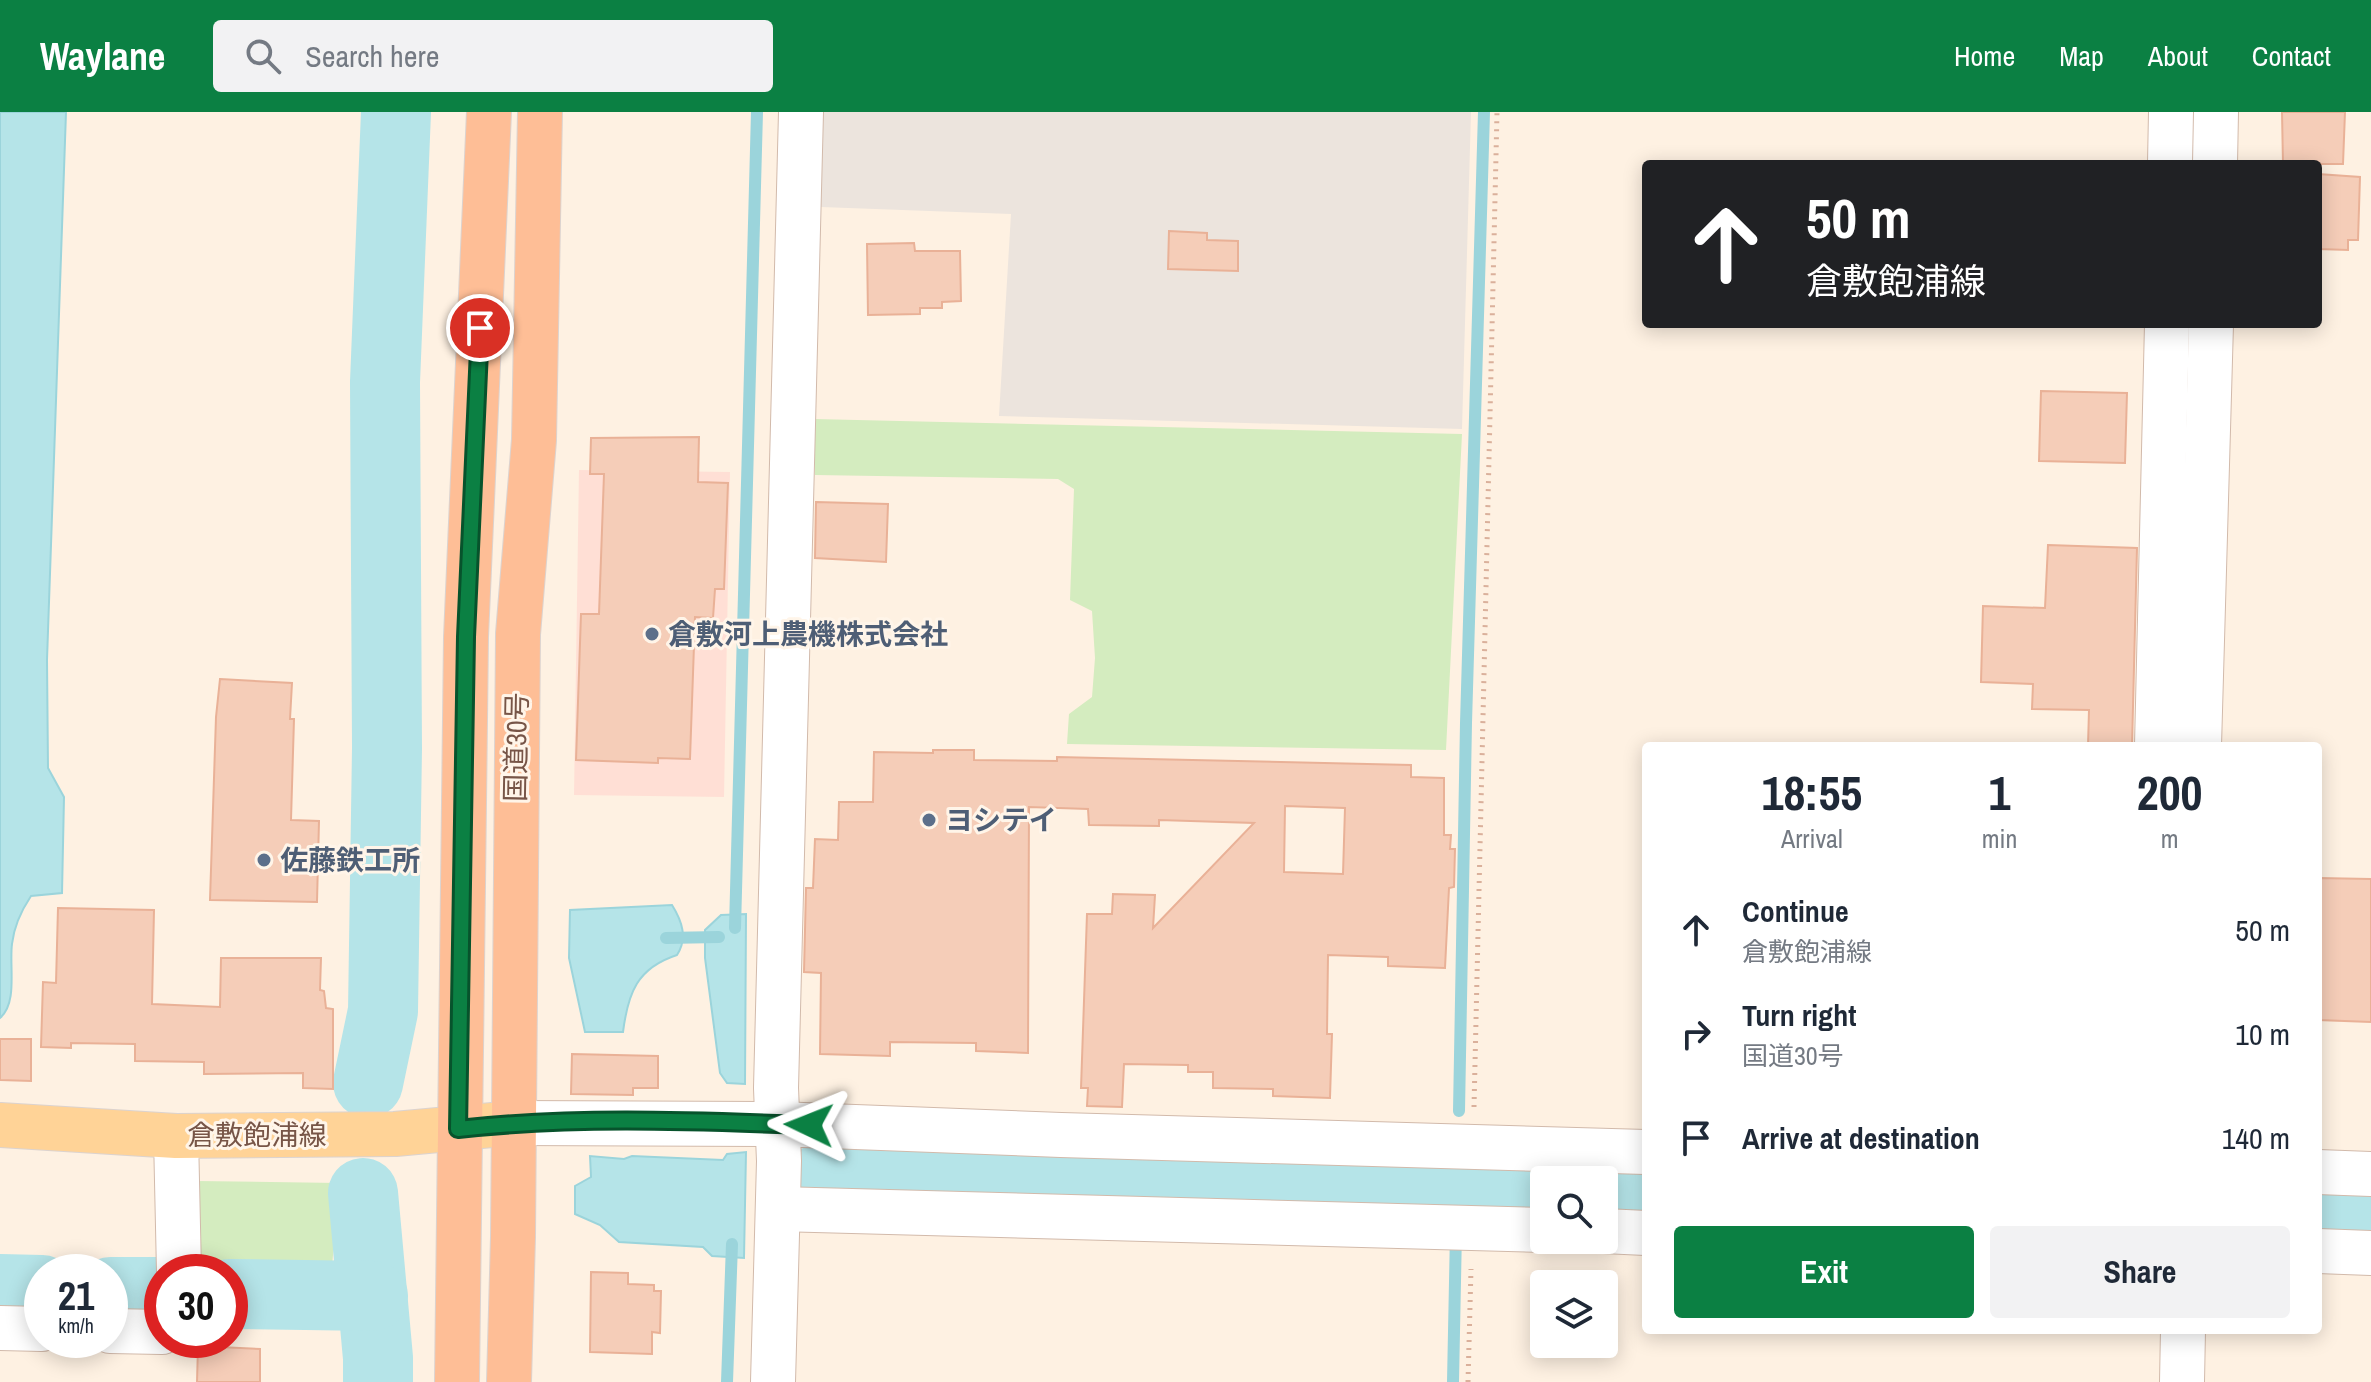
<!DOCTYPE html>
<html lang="en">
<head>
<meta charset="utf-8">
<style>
	:root { --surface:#fff; --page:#f2f2f3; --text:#1f2937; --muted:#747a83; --accent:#0b8043 }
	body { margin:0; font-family:"Archivo Narrow","Noto Sans JP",sans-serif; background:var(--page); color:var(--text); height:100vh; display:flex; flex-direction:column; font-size:30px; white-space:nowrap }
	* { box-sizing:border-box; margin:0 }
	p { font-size:26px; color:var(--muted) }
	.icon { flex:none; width:44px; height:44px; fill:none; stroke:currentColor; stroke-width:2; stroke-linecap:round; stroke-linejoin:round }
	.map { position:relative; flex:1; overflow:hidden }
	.side { position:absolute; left:1642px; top:630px; width:680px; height:592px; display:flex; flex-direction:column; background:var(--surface); border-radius:8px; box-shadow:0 4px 20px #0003 }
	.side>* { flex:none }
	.banner { position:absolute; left:1642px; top:48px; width:680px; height:168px; border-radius:8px; box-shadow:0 4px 20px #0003; background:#202124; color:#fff; overflow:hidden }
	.buttons { position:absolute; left:1530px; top:1054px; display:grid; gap:16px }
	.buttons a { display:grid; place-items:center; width:88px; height:88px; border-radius:8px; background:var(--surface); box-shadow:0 4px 20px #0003; font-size:40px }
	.speed { position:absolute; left:24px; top:1142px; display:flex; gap:16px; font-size:40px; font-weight:700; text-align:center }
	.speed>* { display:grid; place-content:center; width:104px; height:104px; border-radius:50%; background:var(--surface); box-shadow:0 4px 20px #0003; line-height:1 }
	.speed small { font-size:20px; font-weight:400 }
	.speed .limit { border:12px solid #d22; background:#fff; color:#111 }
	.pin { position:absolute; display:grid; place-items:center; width:68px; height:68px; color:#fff; margin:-34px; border:4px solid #fff; border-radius:50%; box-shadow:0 2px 8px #0007 }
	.me { position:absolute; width:88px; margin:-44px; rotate:272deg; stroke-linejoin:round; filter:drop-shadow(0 0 6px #0008) }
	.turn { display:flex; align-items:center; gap:28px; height:168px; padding:0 32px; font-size:36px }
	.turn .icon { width:104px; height:104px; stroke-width:2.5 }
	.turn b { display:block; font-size:56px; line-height:68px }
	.eta { display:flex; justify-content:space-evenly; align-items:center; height:136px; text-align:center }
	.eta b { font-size:48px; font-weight:800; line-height:56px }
	.action { display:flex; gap:16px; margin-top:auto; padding:16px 32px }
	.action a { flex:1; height:92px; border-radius:8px; background:var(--accent); color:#fff; font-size:32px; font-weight:800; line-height:92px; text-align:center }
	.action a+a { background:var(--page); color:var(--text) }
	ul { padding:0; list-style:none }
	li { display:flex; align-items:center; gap:24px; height:104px; padding:0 32px }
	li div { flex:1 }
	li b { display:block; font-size:30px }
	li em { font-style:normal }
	header { display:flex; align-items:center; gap:48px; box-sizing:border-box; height:112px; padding:0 40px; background:var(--accent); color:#fff }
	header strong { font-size:38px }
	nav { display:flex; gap:44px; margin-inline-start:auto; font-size:28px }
	.search { width:560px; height:72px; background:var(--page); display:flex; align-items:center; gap:20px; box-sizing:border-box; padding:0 28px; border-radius:8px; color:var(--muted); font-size:30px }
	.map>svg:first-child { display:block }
	.commercial { fill:#ffdfd5 }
	.industrial { fill:#ece4dd }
	.green { fill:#d4ecbf }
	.water { fill:#b5e4e8; stroke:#9bd4db; stroke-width:2 }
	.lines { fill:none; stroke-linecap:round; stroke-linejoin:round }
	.stream { stroke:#9bd4db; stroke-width:12 }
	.river { stroke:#b5e4e8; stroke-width:70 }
	.building { fill:#f5cdb8; stroke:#e9b197; stroke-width:2; fill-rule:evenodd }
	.minor-casing { stroke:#d2baab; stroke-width:46 }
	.primary-casing { stroke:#dcd3cf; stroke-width:46 }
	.trunk-casing { stroke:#dcd3cf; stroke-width:46 }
	.path { stroke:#dab09b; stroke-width:5; stroke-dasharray:2 6; stroke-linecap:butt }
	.minor { stroke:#fff; stroke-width:44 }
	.primary { stroke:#ffd397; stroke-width:44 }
	.trunk { stroke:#febe96; stroke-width:44 }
	.route-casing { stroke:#07532c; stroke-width:20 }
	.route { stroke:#0b8043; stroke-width:14 }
	.service-dot { fill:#5c6f8a; stroke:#fff5e9; stroke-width:3 }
	.labels { text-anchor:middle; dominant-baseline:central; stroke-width:6; stroke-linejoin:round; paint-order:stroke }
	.service-label { font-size:28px; font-weight:bold; fill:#4e5e75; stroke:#fff5e9; text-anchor:start }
	.street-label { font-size:28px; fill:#775547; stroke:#fff5e9 }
</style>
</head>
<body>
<header>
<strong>Waylane</strong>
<div class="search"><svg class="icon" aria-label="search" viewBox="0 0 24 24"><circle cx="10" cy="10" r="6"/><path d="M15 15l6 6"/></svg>Search here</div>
<nav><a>Home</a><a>Map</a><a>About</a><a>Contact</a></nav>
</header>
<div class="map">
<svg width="2371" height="1270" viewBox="0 0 2371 1270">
	<rect width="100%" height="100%" fill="#fef1e2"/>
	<path class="commercial" d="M579,358L730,360L724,685L574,683Z"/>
	<path class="industrial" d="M823,0H1471L1462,317L999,304L1011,102L821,95Z"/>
	<g class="green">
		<path d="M814,307L1462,322L1446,638L1067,632L1069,602L1092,585L1095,546L1092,499L1070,488L1074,377L1058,367L815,363Z"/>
		<path d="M196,1069L339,1071L331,1167L230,1164V1160H194Z"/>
	</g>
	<g class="water">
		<path d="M0,0H66L47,548L48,656L64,685L62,781L31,784C21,799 14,814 12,832C9,854 18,891 0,906Z"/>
		<path d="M672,793C682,809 688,826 677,843C637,856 628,881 623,920H585L569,846L570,798Z"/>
		<path d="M746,802L745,972L727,971L720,961L705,846V818L721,803Z"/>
		<path d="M746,1040L744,1146L712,1144L703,1135L619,1130L600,1113L575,1102V1074L591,1065L590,1044L624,1047L632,1044L723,1048L727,1042Z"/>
	</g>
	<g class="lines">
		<g class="stream">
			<path d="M385,811H407"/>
			<path d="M735,816L757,0"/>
			<path d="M666,826L719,825"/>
			<path d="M1459,999L1466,611L1484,0"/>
			<path d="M727,1270L732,1132"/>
			<path d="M1453,1270L1457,1069"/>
		</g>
		<g class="river">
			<path d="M368,971L383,899L387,636L385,270L396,0"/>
			<path d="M819,1067L1544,1088"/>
			<path d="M363,1081L378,1246V1270"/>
			<path d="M1604,1090L1646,1091"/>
			<path d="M2318,1110L2371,1112"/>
			<path d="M0,1177L42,1178"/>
			<path d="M110,1180H162"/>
			<path d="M230,1182L373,1184"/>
		</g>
	</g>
	<g class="building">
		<path d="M2282,0H2345L2343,52H2283Z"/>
		<path d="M2318,62L2360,65L2358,128H2348V138L2318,137Z"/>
		<path d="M1169,119L1207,121V128L1238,129V159L1168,157Z"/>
		<path d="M914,131L915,139H960L961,189L942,190V196H920V202L868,203L867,132Z"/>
		<path d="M2041,279L2127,281L2125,351L2039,349Z"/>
		<path d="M699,325L698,370L728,371L724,477H715L713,506L695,505L690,647L658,646V651L576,648L581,502H599L604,362H590L591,326Z"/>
		<path d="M816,390L888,392L886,450L815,446Z"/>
		<path d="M2048,433L2137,436L2132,634H2088L2089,598L2032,597L2033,572L1981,570L1983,494L2045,496Z"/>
		<path d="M220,567L292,571L290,607H294L291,708L319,709L317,790L210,788L216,605Z"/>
		<path d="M933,638H974V648L1057,649V645L1411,653V665L1444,666V723H1451L1450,737H1455L1454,775L1449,776L1445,856L1388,854V845L1328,843L1327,922H1332L1330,986L1273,984V977L1213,976V960H1188V953L1124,952L1122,995L1087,994L1088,976H1081L1087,802H1112L1113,782L1155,783L1153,816L1254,711L1159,708V714L1089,713L1088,697L1029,695L1028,941L976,939V931L890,930V944L820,942L821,861L804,860L806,776H813L815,727L838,728L839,690H873L874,640L933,641ZM1285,694L1345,696L1343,762L1284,760Z"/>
		<path d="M2318,766L2371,767V910L2318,908Z"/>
		<path d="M58,796L154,798L152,892L220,895L221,846H321L320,878L324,879L326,896L333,897V977L303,976V961L204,962V950L135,949V932L71,931V936L41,935L43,870L56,871Z"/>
		<path d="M0,927H31V969L0,968Z"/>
		<path d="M572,942L658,944V976H633V983L571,982Z"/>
		<path d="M591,1160L628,1161V1172L654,1173V1179H661L660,1221L652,1220V1242L590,1240Z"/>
		<path d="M198,1234L260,1237V1270H197Z"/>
	</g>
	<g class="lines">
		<g class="minor-casing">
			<g id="minor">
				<path d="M2170,52L2171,0"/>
				<path d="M2215,52L2216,0"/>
				<path d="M2157,634L2167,212"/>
				<path d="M2199,634L2211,212"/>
				<path d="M513,1011L777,1012L1061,1023L1646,1040"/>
				<path d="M176,1024L179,1160"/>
				<path d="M2318,1060L2371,1062"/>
				<path d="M778,1097L1544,1118"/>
				<path d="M1604,1119L1646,1121"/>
				<path d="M2318,1139L2371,1141"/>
				<path d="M0,1216L42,1217"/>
				<path d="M110,1219L162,1220"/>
				<path d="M773,1270L779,1049L776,976L801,0"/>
				<path d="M2182,1270L2183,1218"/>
			</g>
		</g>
		<g class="primary-casing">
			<path id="primary" d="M0,1013L176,1024L395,1022L513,1011"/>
		</g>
		<g class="trunk-casing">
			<g id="trunk">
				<path d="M457,1270L466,525L489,0"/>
				<path d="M509,1270L513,1125L518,522L534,328L540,0"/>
			</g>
		</g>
		<g class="path">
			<path d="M1474,995L1497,0"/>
			<path d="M1468,1270L1471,1157"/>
		</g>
		<use href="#minor" class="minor"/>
		<use href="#primary" class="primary"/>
		<use href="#trunk" class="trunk"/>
	</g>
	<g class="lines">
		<g class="route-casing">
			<path id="route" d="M480,216L466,525L458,1017C574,1004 693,1009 809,1013"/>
		</g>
		<use href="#route" class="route"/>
	</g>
	<g class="service-dot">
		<circle cx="652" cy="522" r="8"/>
		<circle cx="929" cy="708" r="8"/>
		<circle cx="264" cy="748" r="8"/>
	</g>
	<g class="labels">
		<g class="service-label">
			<text x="668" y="522">倉敷河上農機株式会社</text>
			<text x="945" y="708">ヨシテイ</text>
			<text x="280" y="748">佐藤鉄工所</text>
		</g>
		<g class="street-label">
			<text transform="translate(516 635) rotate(-89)">国道30号</text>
			<text x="257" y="1023">倉敷飽浦線</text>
		</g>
	</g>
</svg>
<div class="buttons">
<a><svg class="icon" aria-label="search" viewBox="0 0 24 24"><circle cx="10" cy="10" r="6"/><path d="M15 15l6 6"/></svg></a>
<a><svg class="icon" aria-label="layers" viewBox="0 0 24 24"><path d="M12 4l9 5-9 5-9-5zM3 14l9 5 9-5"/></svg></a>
</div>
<div class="speed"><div>21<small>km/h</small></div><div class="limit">30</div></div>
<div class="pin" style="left:480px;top:216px;background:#d93025"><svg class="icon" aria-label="arrive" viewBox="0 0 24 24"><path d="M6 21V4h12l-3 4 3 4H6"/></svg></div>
<svg class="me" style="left:809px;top:1013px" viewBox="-20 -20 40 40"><path d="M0-17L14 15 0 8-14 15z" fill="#0b8043" stroke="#fff" stroke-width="4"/></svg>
<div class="banner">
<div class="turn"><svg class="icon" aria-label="ahead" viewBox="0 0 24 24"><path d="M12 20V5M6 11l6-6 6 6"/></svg><div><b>50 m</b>倉敷飽浦線</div></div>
</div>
<section class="side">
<div class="eta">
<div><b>18:55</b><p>Arrival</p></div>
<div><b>1</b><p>min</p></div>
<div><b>200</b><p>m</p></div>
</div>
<ul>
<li><svg class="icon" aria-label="ahead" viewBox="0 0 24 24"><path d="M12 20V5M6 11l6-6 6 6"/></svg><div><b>Continue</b><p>倉敷飽浦線</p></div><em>50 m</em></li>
<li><svg class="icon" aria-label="right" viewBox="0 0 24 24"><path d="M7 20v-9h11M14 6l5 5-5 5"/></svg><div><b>Turn right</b><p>国道30号</p></div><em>10 m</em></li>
<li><svg class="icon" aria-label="arrive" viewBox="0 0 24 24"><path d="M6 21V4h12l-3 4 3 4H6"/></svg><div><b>Arrive at destination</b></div><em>140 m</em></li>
</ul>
<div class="action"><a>Exit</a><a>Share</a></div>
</section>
</div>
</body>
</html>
